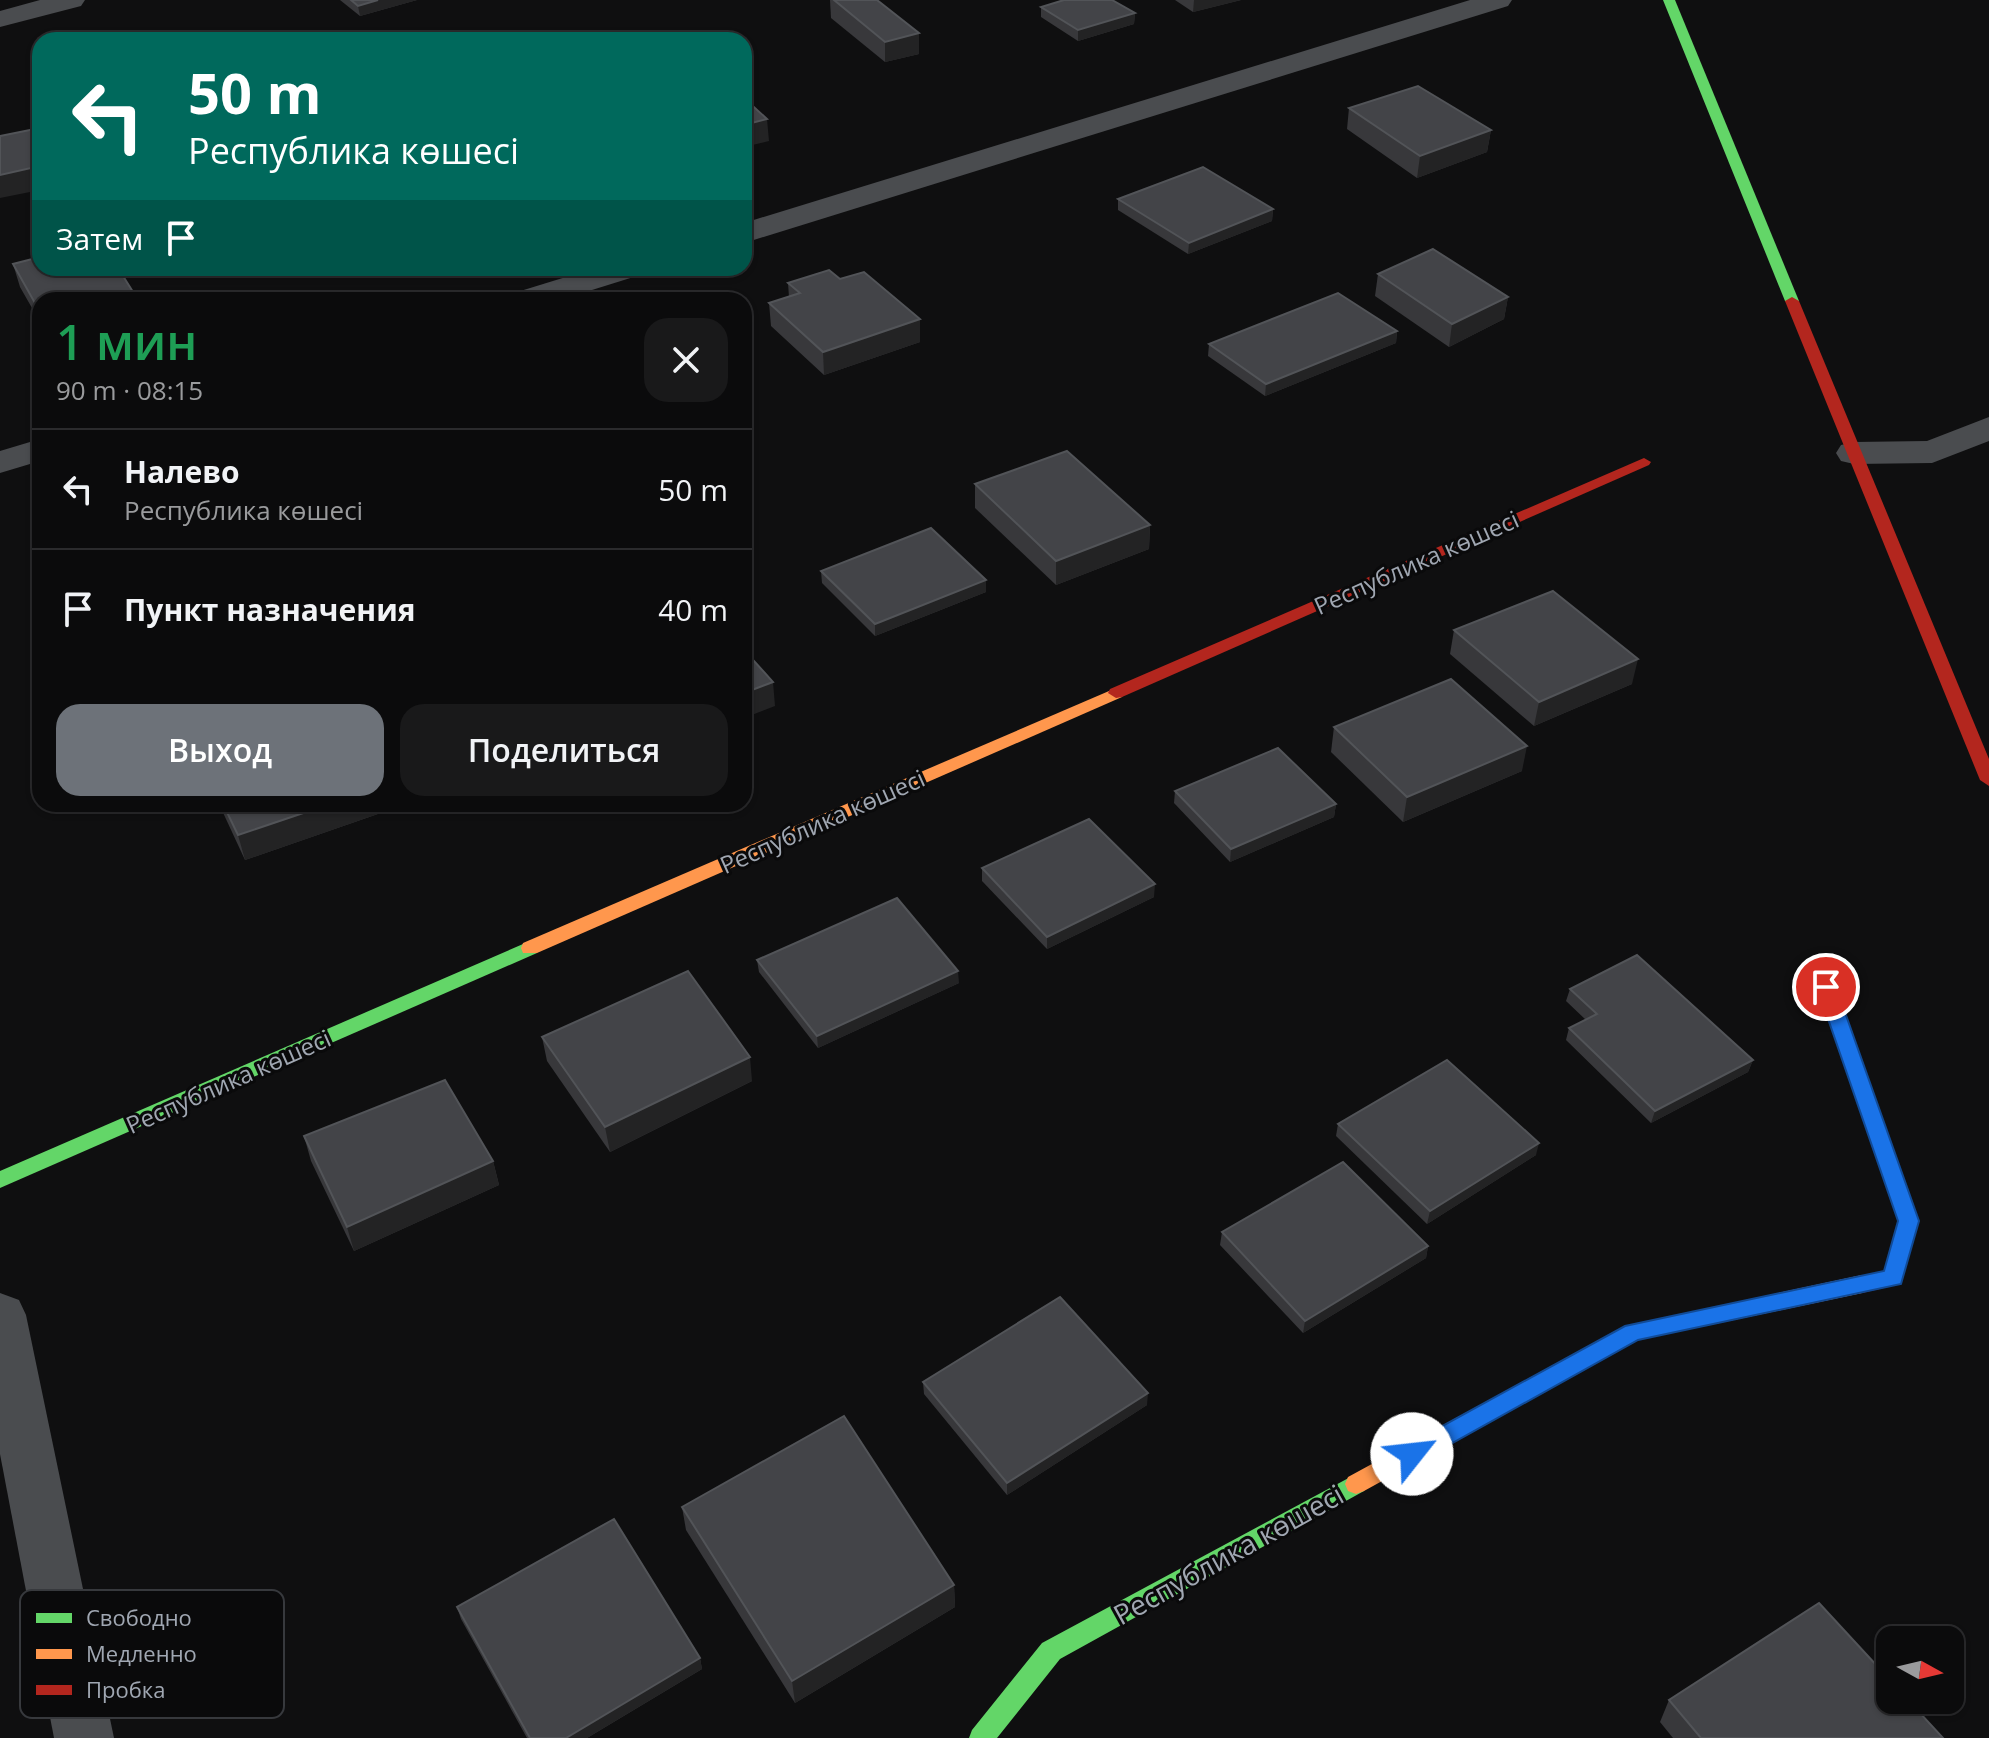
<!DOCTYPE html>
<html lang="ru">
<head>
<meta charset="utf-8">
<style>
	:root { --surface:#0b0b0c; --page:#19191a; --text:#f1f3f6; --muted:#9a9b9d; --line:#2b2b2d; --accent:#6d7279 }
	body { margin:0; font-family:"Open Sans",sans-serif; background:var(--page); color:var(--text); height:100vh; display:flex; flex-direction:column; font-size:30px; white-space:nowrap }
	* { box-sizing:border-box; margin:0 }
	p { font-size:26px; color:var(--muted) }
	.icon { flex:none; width:44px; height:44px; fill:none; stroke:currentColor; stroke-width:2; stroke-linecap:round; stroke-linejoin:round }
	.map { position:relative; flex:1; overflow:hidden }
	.side { position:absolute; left:32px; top:292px; width:720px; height:520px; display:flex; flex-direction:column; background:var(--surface); border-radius:24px; box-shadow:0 2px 6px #0004,0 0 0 2px var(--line) }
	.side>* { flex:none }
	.hud { position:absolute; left:32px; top:32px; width:720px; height:244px; border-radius:24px; box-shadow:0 2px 6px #0004,0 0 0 2px var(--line); background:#00695c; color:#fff; overflow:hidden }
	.needle { width:52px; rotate:98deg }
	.buttons { position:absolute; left:1876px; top:1626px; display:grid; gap:16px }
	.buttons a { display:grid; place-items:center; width:88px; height:88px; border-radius:16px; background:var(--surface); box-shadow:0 2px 6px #0004,0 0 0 2px var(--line); font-size:40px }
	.pin { position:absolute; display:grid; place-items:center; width:68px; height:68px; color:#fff; margin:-34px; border:4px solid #fff; border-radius:50%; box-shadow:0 2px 8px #0007 }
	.me { position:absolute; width:88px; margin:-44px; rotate:61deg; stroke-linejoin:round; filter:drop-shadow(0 0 6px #0008) }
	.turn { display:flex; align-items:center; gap:28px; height:168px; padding:0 24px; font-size:36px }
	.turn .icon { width:104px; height:104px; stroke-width:2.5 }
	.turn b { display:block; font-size:56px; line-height:68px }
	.then { display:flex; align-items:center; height:76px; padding:0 24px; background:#0003; gap:16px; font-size:30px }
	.round { display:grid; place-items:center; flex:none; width:84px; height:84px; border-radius:24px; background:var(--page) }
	.headline { display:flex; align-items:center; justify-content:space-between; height:136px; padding:0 24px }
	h1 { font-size:48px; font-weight:600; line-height:60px; color:#1e9e55 }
	.button { display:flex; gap:16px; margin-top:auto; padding:16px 24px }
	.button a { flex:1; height:92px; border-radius:24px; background:var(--accent); color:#fff; font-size:32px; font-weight:600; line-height:92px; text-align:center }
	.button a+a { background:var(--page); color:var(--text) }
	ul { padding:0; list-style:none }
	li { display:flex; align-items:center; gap:24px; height:120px; padding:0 24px; border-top:2px solid var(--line) }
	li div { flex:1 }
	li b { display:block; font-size:30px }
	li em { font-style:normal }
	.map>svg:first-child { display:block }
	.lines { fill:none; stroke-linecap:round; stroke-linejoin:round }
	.street { fill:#4a4c4f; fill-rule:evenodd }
	.fast { fill:#63d668; fill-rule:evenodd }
	.slow { fill:#ff974d; fill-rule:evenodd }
	.jam { fill:#b3261e; fill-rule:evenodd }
	.wall { fill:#38383b }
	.shaded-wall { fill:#232324 }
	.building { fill:#434448; stroke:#525458; stroke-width:2 }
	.route { fill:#1a73e8; stroke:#114b97; stroke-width:2 }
	.labels { text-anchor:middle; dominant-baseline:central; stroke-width:6; stroke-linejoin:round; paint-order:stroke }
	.street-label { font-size:24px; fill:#a0a7b2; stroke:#0a0a0b }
	.near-street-label { font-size:28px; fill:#a0a7b2; stroke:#0a0a0b }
	.key { fill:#0a0a0b; stroke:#37393d; stroke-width:2 }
	.key-label { font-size:22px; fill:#a0a7b2 }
</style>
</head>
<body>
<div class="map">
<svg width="1989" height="1738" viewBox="0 0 1989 1738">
	<rect width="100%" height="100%" fill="#0f0f10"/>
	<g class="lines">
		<g class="street">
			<path d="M40,0H85L81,6L0,27V11Z"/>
			<path d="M1470,0H1512L1508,6L744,243V223Z"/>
			<path d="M595,268H645L640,275L560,300H509L514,293Z"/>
			<path d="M1989,417V441L1932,463L1854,464L1841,461L1836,453L1841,445L1854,442L1927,441Z"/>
			<path d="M40,439V461L0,473V451Z"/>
			<path d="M0,1293L19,1300L26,1315L114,1738H54L0,1454Z"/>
		</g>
		<g class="fast">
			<path d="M1663,0H1675L1799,301L1797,304L1792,305L1785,301Z"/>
			<path d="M530,941L537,943L539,948L537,953L0,1188V1171Z"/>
			<path d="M1356,1474L1364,1477L1367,1484L1364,1491L1060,1659L997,1738H969L972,1730L1042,1643Z"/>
		</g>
		<g class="slow">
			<path d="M1116,688L1124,693L1122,697L537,953H523L521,948L523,943Z"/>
			<path d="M1862,1275L1870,1278L1873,1284L1870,1290L1862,1293L1638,1340L1364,1491L1356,1494L1348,1491L1345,1484L1348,1477L1625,1326Z"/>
		</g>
		<g class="jam">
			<path d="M1792,297L1799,301L1989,759V786L1980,780L1785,301Z"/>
			<path d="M1644,458L1651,462L1649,465L1122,697L1116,698L1108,693L1110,689Z"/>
			<path d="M1826,980L1833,982L1835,987L1918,1221L1901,1284L1862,1293L1854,1290L1851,1284L1854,1278L1884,1271L1898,1221L1817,987L1819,982Z"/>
		</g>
	</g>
	<g class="wall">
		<path d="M340,0H417L360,16Z"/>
		<path d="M830,0H877L919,33V54L885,62L831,18Z"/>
		<path d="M1175,0H1241L1193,12Z"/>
		<path d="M1041,7L1135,13L1134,24L1078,41L1041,17Z"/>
		<path d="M1349,108L1491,130L1487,152L1417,178L1347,129Z"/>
		<path d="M1118,199L1273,209L1272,221L1188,254L1118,210Z"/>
		<path d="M13,264L135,295L137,300H40V322L20,287Z"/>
		<path d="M1378,274L1508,297L1504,319L1449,347L1375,296Z"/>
		<path d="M840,279L920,319V342L824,375L771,326L769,303L789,297L788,283Z"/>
		<path d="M1397,331L1396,343L1265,396L1208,356L1209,344Z"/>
		<path d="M975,484L1150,525L1149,549L1056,585L975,508Z"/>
		<path d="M821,571L986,592L875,636L822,583Z"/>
		<path d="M1454,630L1632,684L1534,726L1450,654Z"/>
		<path d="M1334,727L1522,771L1403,822L1331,752Z"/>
		<path d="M1175,791L1336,804L1334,817L1230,862L1174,803Z"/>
		<path d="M219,804H398V807L245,860Z"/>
		<path d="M982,868L1154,897L1047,949L982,881Z"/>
		<path d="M757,960L959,983L818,1048L759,972Z"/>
		<path d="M1570,989L1753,1060L1748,1072L1651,1123L1566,1040L1569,1028L1586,1020L1566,1001Z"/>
		<path d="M542,1037L752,1081L610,1152L547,1061Z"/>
		<path d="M1338,1124L1536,1155L1427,1224L1336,1136Z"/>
		<path d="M304,1136L493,1161L499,1185L354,1251L311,1161Z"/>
		<path d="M1222,1232L1428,1246L1426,1258L1303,1333L1220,1245Z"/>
		<path d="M923,1382L1147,1405L1007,1495L924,1394Z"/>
		<path d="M682,1507L954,1585L955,1607L795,1703L686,1530Z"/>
		<path d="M457,1607L700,1658L702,1669L587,1738H527L461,1619Z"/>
		<path d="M1669,1700L1943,1738H1673L1660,1722Z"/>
	</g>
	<g class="shaded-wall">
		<path d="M378,0H417L360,16L358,6Z"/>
		<path d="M1194,0H1241L1193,12Z"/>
		<path d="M1135,13L1134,24L1078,41V30Z"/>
		<path d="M919,33V54L885,62V42Z"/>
		<path d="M767,119L769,141L744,147V125Z"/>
		<path d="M1491,130L1487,152L1417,178L1420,156Z"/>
		<path d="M40,166V190L0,198V175Z"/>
		<path d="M1273,209L1272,221L1188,254L1189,243Z"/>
		<path d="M135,295L137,300H115Z"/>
		<path d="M1508,297L1504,319L1449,347L1452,324Z"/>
		<path d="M920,319V342L824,375L823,352Z"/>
		<path d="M1397,331L1396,343L1265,396L1266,384Z"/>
		<path d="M1150,525L1149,549L1056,585V561Z"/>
		<path d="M986,580V592L875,636V624Z"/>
		<path d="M1638,659L1632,684L1534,726L1539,702Z"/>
		<path d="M773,682L775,706L744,718V693Z"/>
		<path d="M1527,746L1522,771L1403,822L1407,797Z"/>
		<path d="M330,804H398V807L245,860L238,835Z"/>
		<path d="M1336,804L1334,817L1230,862L1231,849Z"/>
		<path d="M1155,884L1154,897L1047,949V937Z"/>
		<path d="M958,971L959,983L818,1048L817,1036Z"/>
		<path d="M750,1057L752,1081L610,1152L605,1127Z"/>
		<path d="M1753,1060L1748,1072L1651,1123L1655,1111Z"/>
		<path d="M1539,1143L1536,1155L1427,1224L1430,1211Z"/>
		<path d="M493,1161L499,1185L354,1251L347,1227Z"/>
		<path d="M1428,1246L1426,1258L1303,1333L1305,1321Z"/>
		<path d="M1148,1393L1147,1405L1007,1495V1483Z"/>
		<path d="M954,1585L955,1607L795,1703L792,1681Z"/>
		<path d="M700,1658L702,1669L587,1738H566Z"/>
	</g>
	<g class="building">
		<path d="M351,0H378L358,6Z"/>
		<path d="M834,0H877L919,33L885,42Z"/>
		<path d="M1064,0H1112L1135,13L1078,30L1041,7Z"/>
		<path d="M1418,86L1491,130L1420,156L1349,108Z"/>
		<path d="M744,98L767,119L744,125Z"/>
		<path d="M40,128V166L0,175V136Z"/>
		<path d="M1203,167L1273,209L1189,243L1118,199Z"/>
		<path d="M1433,249L1508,297L1452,324L1378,274Z"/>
		<path d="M40,257V268H118L135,295L115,300H40V312L13,264Z"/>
		<path d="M829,270L840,279L864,272L920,319L823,352L769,303L800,293L788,283Z"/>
		<path d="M1338,293L1397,331L1266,384L1209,344Z"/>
		<path d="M1067,451L1150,525L1056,561L975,484Z"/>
		<path d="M931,528L986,580L875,624L821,571Z"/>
		<path d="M1553,591L1638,659L1539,702L1454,630Z"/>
		<path d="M744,650L773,682L744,693Z"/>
		<path d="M1451,679L1527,746L1407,797L1334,727Z"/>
		<path d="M1278,748L1336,804L1231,849L1175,791Z"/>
		<path d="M223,804H330L238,835Z"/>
		<path d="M1089,819L1155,884L1047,937L982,868Z"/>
		<path d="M897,898L958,971L817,1036L757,960Z"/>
		<path d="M1637,955L1753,1060L1655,1111L1569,1028L1597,1014L1570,989Z"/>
		<path d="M688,971L750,1057L605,1127L542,1037Z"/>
		<path d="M1447,1060L1539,1143L1430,1211L1338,1124Z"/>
		<path d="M445,1080L493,1161L347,1227L304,1136Z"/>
		<path d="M1343,1162L1428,1246L1305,1321L1222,1232Z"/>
		<path d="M1060,1297L1148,1393L1007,1483L923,1382Z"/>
		<path d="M844,1416L954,1585L792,1681L682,1507Z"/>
		<path d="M614,1519L700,1658L566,1738H530L457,1607Z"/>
		<path d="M1819,1603L1890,1680V1700H1908L1943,1738H1701L1669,1700Z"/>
	</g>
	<path class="route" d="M1826,980L1836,987L1919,1221L1901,1284L1638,1340L1420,1461L1412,1464L1404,1461L1400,1454L1404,1447L1625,1326L1884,1271L1898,1221L1817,987Z"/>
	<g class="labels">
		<g class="street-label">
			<text transform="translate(1416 562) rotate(-24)">Республика көшесі</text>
			<text transform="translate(822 821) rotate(-24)">Республика көшесі</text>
			<text transform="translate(228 1081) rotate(-24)">Республика көшесі</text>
		</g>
		<g class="near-street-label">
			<text transform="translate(1228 1554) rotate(-29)">Республика көшесі</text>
		</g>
	</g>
	<rect x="20" y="1590" width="264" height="128" rx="12" class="key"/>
	<rect x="36" y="1613" width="36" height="10" fill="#63d668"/>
	<rect x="36" y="1649" width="36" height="10" fill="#ff974d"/>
	<rect x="36" y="1685" width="36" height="10" fill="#b3261e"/>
	<g class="key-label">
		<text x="86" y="1626">Свободно</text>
		<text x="86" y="1662">Медленно</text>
		<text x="86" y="1698">Пробка</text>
	</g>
</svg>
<div class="buttons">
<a><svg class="needle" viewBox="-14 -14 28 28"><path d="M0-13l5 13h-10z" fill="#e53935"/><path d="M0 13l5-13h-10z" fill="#9a9b9d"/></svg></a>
</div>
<div class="pin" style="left:1826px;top:987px;background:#d93025"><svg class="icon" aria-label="arrive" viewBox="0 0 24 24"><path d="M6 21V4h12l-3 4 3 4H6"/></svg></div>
<svg class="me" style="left:1412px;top:1454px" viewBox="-20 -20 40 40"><circle r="19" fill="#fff"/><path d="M0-13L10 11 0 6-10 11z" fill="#1a73e8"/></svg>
<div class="hud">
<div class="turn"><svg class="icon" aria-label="left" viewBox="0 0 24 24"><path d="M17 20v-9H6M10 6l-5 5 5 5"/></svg><div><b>50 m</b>Республика көшесі</div></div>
<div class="then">Затем<svg class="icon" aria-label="arrive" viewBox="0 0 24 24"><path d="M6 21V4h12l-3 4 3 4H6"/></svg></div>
</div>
<section class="side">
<div class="headline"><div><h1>1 мин</h1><p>90 m · 08:15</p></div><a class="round"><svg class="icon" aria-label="close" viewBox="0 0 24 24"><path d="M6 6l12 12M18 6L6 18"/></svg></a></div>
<ul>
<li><svg class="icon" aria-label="left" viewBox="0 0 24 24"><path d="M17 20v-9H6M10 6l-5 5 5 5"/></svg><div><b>Налево</b><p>Республика көшесі</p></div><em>50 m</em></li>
<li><svg class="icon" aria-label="arrive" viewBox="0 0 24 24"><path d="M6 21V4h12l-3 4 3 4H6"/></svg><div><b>Пункт назначения</b></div><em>40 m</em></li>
</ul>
<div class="button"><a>Выход</a><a>Поделиться</a></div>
</section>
</div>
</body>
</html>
